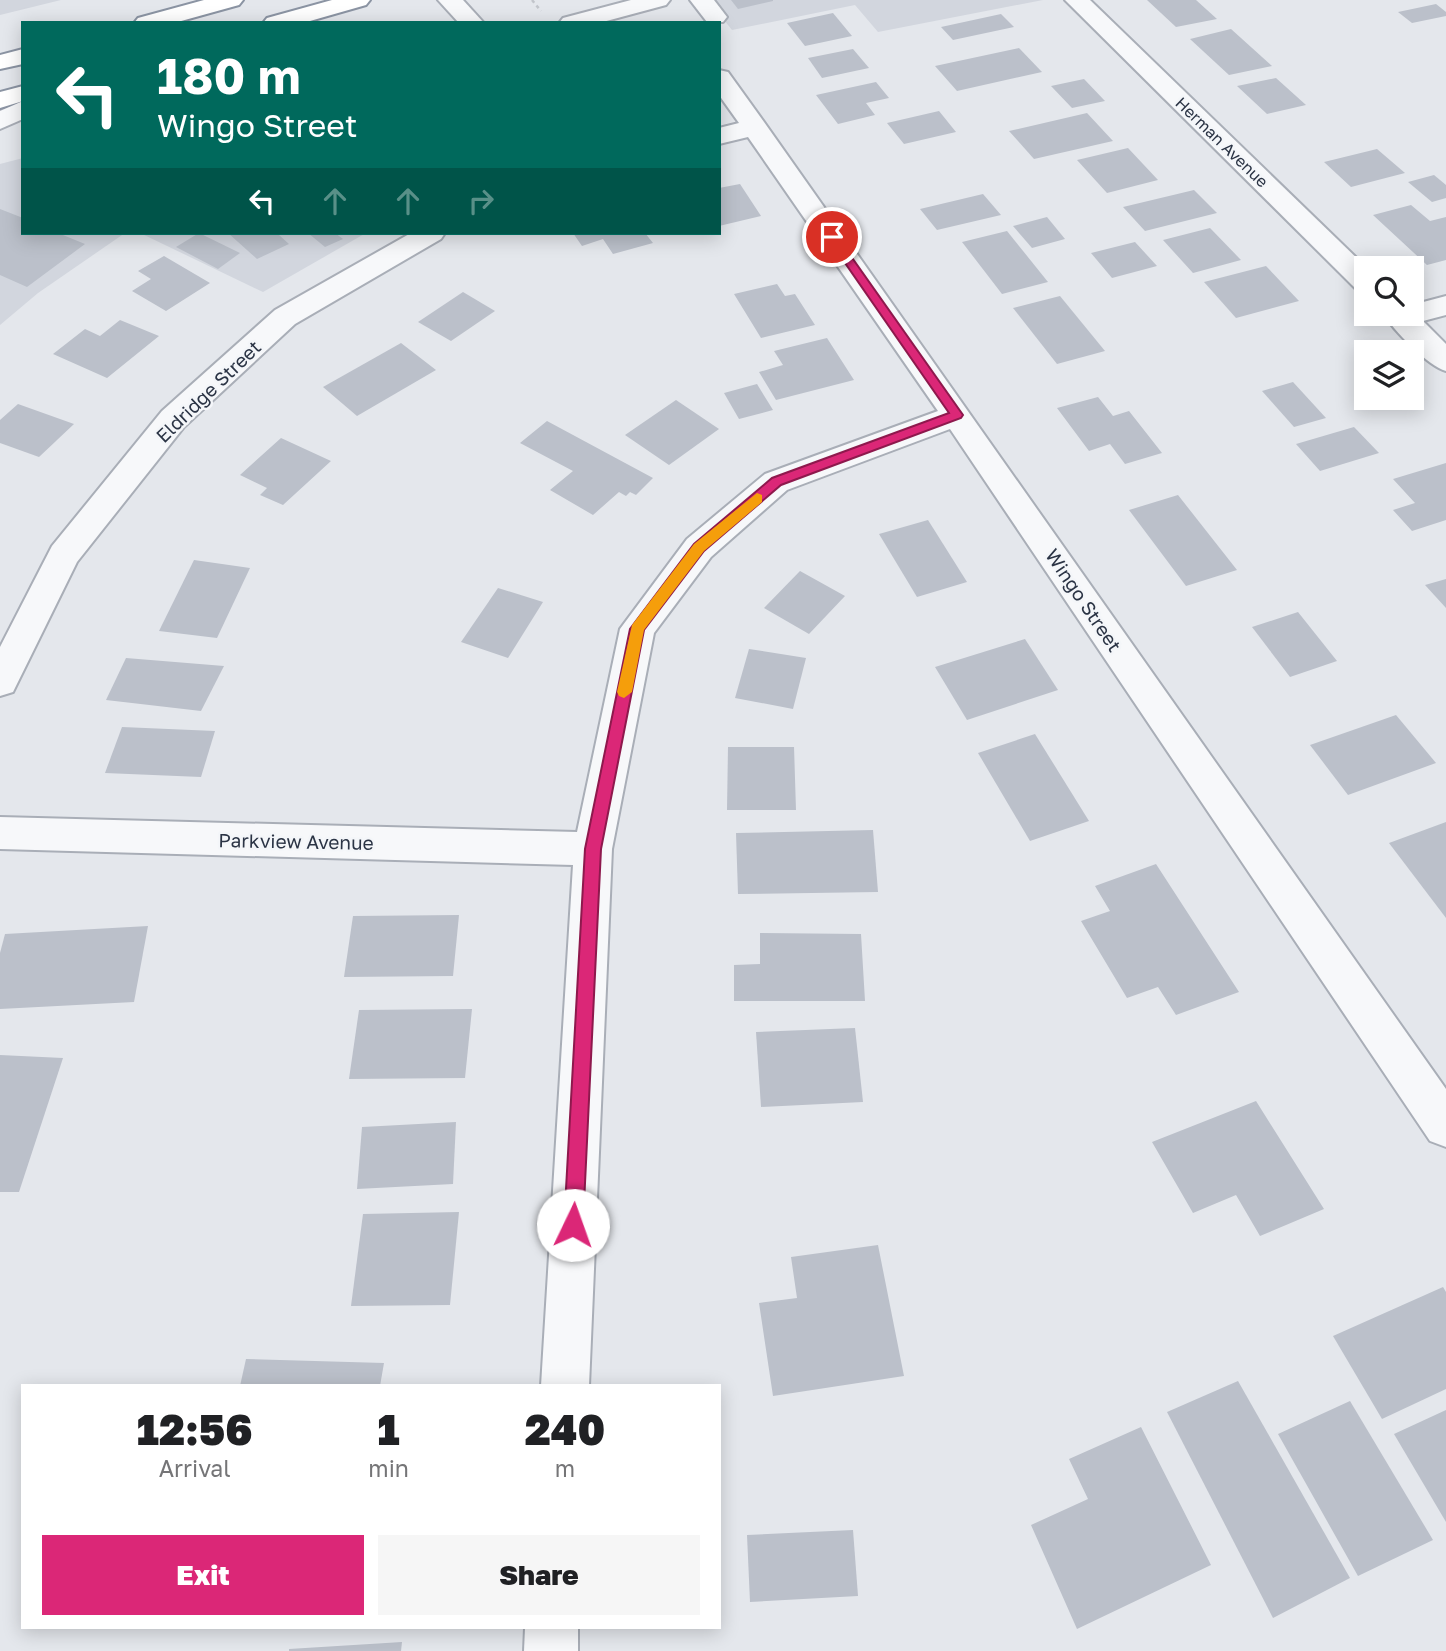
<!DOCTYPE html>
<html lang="en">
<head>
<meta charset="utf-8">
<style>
	:root { --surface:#fff; --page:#f6f6f6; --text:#202124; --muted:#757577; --accent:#db2777 }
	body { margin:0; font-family:"Golos Text",sans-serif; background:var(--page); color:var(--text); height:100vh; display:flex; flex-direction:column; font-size:26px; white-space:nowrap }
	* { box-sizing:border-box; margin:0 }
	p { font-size:23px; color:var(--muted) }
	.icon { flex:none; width:38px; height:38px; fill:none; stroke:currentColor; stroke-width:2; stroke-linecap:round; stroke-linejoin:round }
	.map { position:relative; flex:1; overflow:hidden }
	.sheet { position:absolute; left:21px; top:1384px; width:700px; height:245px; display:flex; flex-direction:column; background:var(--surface); border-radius:0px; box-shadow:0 4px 18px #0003 }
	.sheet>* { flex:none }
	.banner { position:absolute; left:21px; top:21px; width:700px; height:214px; border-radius:0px; box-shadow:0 4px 18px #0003; background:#00695c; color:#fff; overflow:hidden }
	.controls { position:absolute; left:1354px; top:256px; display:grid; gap:14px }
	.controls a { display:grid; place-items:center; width:70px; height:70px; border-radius:0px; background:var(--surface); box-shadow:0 4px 18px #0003; font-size:35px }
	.pin { position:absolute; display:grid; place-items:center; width:60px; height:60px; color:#fff; margin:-30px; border:4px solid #fff; border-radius:50%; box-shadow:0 2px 7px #0007 }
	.me { position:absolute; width:77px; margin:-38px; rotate:3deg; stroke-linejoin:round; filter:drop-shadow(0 0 5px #0008) }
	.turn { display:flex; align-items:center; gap:24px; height:147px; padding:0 21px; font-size:32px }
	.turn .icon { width:91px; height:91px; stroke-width:2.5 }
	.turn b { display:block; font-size:49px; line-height:60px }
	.lanes { display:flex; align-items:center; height:66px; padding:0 21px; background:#0003; justify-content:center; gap:35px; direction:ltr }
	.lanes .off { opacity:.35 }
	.eta { display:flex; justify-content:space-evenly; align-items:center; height:119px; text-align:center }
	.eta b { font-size:42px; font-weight:800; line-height:49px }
	.action { display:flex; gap:14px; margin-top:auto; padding:14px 21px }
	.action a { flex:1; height:80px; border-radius:0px; background:var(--accent); color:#fff; font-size:28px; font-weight:800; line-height:80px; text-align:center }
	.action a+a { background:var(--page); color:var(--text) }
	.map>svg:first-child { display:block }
	.built { fill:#d2d6de }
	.building { fill:#bbc0ca }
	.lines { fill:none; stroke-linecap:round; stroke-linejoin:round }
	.minor-casing { stroke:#a9aeb7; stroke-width:4 }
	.highway-casing { stroke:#8b94a3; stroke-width:4 }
	.path { stroke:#c2c5cb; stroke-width:2.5; stroke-dasharray:3.5 3.5; stroke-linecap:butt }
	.minor { fill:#f7f8fa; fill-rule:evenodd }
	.highway { fill:#fff; fill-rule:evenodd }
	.route { fill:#db2777; stroke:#8e194d; stroke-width:2 }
	.slow { fill:#f59e0b }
	.labels { text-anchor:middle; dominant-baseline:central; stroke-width:5; stroke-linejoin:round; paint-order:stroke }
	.far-street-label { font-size:16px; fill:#2b3445; stroke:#f4f6f9 }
	.street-label { font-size:19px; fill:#2b3445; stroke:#f4f6f9 }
</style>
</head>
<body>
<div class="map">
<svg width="1446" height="1651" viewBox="0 0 1446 1651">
	<rect width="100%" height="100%" fill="#e4e7ec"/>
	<g class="built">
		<path d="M0,0H61L0,15Z"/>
		<path d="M708,0H1043L878,32L855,5L732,30Z"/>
		<path d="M23,158V233H125L38,293L0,325V164Z"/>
		<path d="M140,233H366L263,292Z"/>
	</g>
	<g class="building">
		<path d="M731,0H773V1L738,9Z"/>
		<path d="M1147,0H1196L1217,19L1176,27Z"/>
		<path d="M1436,4L1446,12V16L1412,23L1398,12Z"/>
		<path d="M833,13L852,36L805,46L787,23Z"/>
		<path d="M1001,14L1014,27L953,40L941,27Z"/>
		<path d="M1231,29L1272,66L1229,75L1190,39Z"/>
		<path d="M1019,48L1042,72L957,91L935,66Z"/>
		<path d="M853,49L869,68L822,78L808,58Z"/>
		<path d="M1276,78L1306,105L1267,114L1237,86Z"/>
		<path d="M1084,79L1105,101L1072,108L1051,86Z"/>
		<path d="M876,82L889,98L866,103L875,115L838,124L816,95Z"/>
		<path d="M939,111L956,132L904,144L887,123Z"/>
		<path d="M1087,113L1113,141L1034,159L1009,131Z"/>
		<path d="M1128,148L1158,180L1107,193L1077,160Z"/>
		<path d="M1377,149L1405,173L1351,187L1324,162Z"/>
		<path d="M1434,175L1446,185V198L1432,202L1408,182Z"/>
		<path d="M740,184L761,216L719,226V188Z"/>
		<path d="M1194,190L1217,213L1145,231L1123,207Z"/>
		<path d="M983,194L1001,215L937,230L920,209Z"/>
		<path d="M1411,205L1430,221L1446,217V260L1427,265L1373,215Z"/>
		<path d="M0,209L23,218V233H58L85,244L27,287L0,275Z"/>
		<path d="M1047,217L1065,239L1032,248L1013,226Z"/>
		<path d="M1210,228L1241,260L1193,273L1163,240Z"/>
		<path d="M1007,231L1048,282L1002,294L962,242Z"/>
		<path d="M199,233L240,253L218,269L176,247Z"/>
		<path d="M228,233H285L279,235L289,244L257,259Z"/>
		<path d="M308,233H335L343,239L325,247Z"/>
		<path d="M573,233H645L653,243L613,254L603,239L582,246Z"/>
		<path d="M1135,242L1157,266L1112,278L1091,253Z"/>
		<path d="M164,256L210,283L166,311L132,291L151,279L138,271Z"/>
		<path d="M1266,266L1299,301L1236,318L1204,282Z"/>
		<path d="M777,284L785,296L795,294L815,325L761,338L734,294Z"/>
		<path d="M463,292L495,311L451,341L418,322Z"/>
		<path d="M1060,296L1105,351L1057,364L1013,308Z"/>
		<path d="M120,320L159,336L107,378L53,354L85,329L100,336Z"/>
		<path d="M827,338L854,380L776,400L759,372L783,365L774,351Z"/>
		<path d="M401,343L436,370L357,416L323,387Z"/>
		<path d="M1293,382L1326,418L1294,427L1262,391Z"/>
		<path d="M757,384L773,410L739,419L724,393Z"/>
		<path d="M1098,397L1113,416L1129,411L1162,453L1125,464L1110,444L1089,451L1057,408Z"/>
		<path d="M676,400L719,429L669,465L625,435Z"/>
		<path d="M18,404L74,424L39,457L0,443V420Z"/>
		<path d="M547,421L653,478L636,495L630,492L626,496L619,492L593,515L550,490L573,471L520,443Z"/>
		<path d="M1354,427L1379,453L1320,471L1296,444Z"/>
		<path d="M281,438L331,461L283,505L260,495L267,488L240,475Z"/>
		<path d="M1446,463V520L1412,531L1393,510L1415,503L1393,479Z"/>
		<path d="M1178,495L1237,570L1186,586L1129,510Z"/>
		<path d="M928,520L967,582L917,597L879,534Z"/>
		<path d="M194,560L250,568L217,638L159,631Z"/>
		<path d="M800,571L845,596L809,634L764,608Z"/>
		<path d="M1446,579V608L1425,585Z"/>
		<path d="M498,588L543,602L508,658L461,642Z"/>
		<path d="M1298,612L1337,661L1290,677L1252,627Z"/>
		<path d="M1025,639L1058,690L967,720L935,667Z"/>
		<path d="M749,649L806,658L793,709L735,698Z"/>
		<path d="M126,658L224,666L201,711L106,700Z"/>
		<path d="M1396,715L1436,763L1348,795L1310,745Z"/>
		<path d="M122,727L215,731L201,777L105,773Z"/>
		<path d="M1035,734L1089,821L1030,841L978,753Z"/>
		<path d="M728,747H794L796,810H727Z"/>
		<path d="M1446,822V918L1389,843Z"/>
		<path d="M873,830L878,892L738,894L736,833Z"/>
		<path d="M1156,864L1239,992L1176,1015L1158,987L1127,998L1081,921L1110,911L1095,886Z"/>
		<path d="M459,915L453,976L344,977L353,916Z"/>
		<path d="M148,926L134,1002L0,1009V953L5,934Z"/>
		<path d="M760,933L861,934L865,1001H734V965L760,964Z"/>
		<path d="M472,1009L465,1078L349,1079L359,1010Z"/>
		<path d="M855,1028L863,1102L761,1107L756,1032Z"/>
		<path d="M0,1055L63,1058L19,1192H0Z"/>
		<path d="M1256,1101L1324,1209L1260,1236L1236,1195L1193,1213L1152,1142Z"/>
		<path d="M456,1122L453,1184L357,1189L362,1127Z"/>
		<path d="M459,1212L450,1305L351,1306L363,1214Z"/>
		<path d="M878,1245L904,1376L773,1396L759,1303L797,1298L791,1257Z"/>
		<path d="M1443,1287L1446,1292V1389L1382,1419L1333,1336Z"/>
		<path d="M246,1359L384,1363L380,1386H240Z"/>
		<path d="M1238,1381L1350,1578L1273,1618L1167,1412Z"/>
		<path d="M1350,1401L1433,1540L1358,1576L1278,1434Z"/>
		<path d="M1446,1410V1522L1394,1434Z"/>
		<path d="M1141,1427L1211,1565L1077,1629L1031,1525L1088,1499L1069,1459Z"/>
		<path d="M853,1530L858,1596L750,1602L747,1535Z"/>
		<path d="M402,1642L401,1651H289V1649Z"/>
	</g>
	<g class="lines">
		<g class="minor-casing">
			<g id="minor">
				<path d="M438,0H463L484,23H459Z"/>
				<path d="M631,0H670L666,5L599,23H559L563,18Z"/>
				<path d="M690,0H714L727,17L723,22H707Z"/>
				<path d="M1065,0H1090L1367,268V293L1357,290Z"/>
				<path d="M719,70L728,72L764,122L1446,1089V1147L1430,1141L950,429L787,490L711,557L654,633L612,849L589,1386H541L573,865L0,849V817L577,832L620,629L687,539L765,474L938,411L748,137L719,144V128L739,123L719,95Z"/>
				<path d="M23,101V119L0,129V111Z"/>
				<path d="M411,233H445L441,239L295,324L184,427L77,562L13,692L0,696V647L52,546L162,411L275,310Z"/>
				<path d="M1446,296V315L1423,321L1446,344V371C1428,366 1393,330 1383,313H1412V305Z"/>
				<path d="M525,1628H578V1651H524Z"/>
			</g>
		</g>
		<g class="highway-casing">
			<g id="highway">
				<path d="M204,0H243L239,5L174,23H134L138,18Z"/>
				<path d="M332,0H370L366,5L303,23H263L267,18Z"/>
				<path d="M23,49V64L0,69V55Z"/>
				<path d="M23,86V101L0,108V92Z"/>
			</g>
		</g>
		<path class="path" d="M532,0L541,11"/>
		<use href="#minor" class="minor"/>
		<use href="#highway" class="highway"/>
	</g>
	<path class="route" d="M828,235H836L963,415L961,418L781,485L704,551L644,630L601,849L583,1225L580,1232L573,1234L566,1232L564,1225L585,849L630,629L694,544L772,478L949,413L827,237Z"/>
	<path class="slow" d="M757,493L762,495V502L704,551L644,630L632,692L624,698L619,696L617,692L632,625L694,544Z"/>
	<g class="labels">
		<g class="far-street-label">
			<text transform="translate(1222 142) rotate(44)">Herman Avenue</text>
		</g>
		<g class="street-label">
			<text transform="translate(208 391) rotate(-44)">Eldridge Street</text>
			<text transform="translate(1084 600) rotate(56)">Wingo Street</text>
			<text transform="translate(296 841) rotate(1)">Parkview Avenue</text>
		</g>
	</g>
</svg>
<div class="controls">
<a><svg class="icon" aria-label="search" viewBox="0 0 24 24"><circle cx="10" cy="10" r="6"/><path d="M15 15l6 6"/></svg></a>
<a><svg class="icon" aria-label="layers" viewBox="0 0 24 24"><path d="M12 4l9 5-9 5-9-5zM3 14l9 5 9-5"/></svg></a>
</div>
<div class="pin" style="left:832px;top:237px;background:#d93025"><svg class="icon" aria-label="arrive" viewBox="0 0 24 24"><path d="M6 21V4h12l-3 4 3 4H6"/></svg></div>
<svg class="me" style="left:573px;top:1225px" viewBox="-20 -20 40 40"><circle r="19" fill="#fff"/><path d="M0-13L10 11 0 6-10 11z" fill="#db2777"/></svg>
<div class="banner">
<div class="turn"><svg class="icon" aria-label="left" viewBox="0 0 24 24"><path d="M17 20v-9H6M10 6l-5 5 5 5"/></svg><div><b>180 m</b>Wingo Street</div></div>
<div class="lanes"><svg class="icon" aria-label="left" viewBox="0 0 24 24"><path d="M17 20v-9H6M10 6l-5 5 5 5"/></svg><svg class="icon off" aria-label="ahead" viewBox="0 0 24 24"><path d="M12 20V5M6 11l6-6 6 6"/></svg><svg class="icon off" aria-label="ahead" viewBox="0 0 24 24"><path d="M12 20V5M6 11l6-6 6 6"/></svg><svg class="icon off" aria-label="right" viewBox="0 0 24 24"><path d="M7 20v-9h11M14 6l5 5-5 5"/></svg></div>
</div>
<section class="sheet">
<div class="eta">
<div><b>12:56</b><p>Arrival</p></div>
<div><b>1</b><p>min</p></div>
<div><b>240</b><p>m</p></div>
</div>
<div class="action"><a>Exit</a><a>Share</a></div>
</section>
</div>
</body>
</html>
